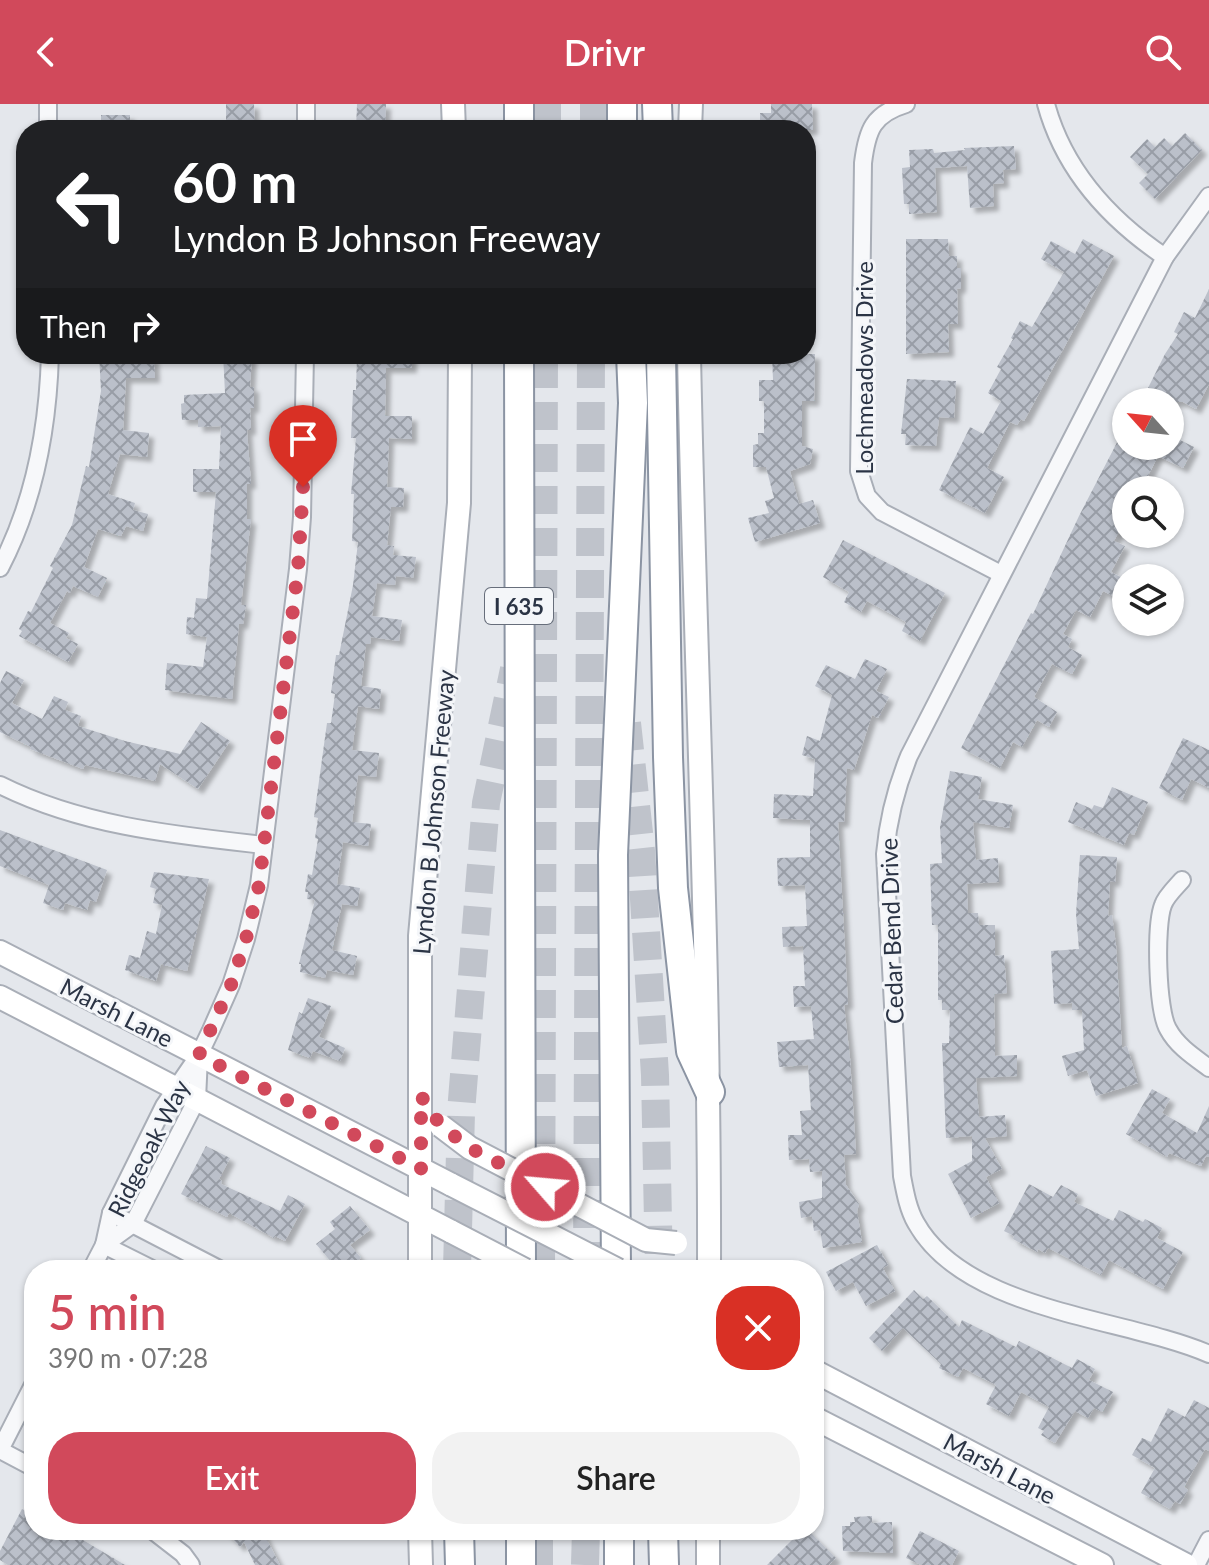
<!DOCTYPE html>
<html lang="en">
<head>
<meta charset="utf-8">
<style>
	:root { --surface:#fff; --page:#f2f2f2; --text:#222; --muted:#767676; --accent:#d1495b }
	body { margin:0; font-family:Lato,sans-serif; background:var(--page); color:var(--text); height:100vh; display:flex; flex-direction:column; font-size:30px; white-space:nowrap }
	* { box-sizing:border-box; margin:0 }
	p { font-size:26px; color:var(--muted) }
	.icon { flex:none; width:44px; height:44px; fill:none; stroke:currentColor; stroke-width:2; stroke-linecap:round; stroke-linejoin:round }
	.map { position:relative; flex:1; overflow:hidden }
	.sheet { position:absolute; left:24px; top:1156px; width:800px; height:280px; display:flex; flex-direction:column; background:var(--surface); border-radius:32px; box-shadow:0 2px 6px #0004 }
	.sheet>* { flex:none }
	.banner { position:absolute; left:16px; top:16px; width:800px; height:244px; border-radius:32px; box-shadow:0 2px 6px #0004; background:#202124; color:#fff; overflow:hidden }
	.needle { width:52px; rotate:297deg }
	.tools { position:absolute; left:1112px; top:284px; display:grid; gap:16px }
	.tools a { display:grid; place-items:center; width:72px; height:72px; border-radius:50%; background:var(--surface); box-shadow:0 2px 6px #0004; font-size:40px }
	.pin { position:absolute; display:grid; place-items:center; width:68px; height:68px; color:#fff; margin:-82px -34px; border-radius:50% 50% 50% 0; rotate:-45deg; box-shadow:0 0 8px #0007 }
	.pin .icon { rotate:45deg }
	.me { position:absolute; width:88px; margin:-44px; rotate:297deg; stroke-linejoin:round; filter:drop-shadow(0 0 6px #0008) }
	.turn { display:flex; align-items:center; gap:28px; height:168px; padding:0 24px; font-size:36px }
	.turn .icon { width:104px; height:104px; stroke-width:2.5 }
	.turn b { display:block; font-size:56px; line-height:68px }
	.then { display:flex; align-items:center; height:76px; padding:0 24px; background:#0003; gap:16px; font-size:30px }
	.round { display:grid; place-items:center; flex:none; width:84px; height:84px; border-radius:32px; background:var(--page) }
	.head { display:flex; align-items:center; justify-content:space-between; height:136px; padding:0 24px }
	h1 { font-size:48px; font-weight:600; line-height:60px; color:var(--accent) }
	.primary-button { display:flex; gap:16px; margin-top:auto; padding:16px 24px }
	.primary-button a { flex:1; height:92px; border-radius:32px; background:var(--accent); color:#fff; font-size:32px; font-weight:600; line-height:92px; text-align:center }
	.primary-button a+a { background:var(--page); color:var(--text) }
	header { display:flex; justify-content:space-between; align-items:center; height:104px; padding:0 24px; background:var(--accent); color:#fff; font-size:36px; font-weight:600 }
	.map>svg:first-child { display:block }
	.building { fill:url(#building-cross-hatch); filter:url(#shadow) }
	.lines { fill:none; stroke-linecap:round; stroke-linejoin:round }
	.motorway-tunnel { stroke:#bfc3cb; stroke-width:28; stroke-dasharray:28 14; stroke-linecap:butt }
	.minor-casing { stroke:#a9aeb7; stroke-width:20 }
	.secondary-casing { stroke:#a9aeb7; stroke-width:26 }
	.motorway-casing { stroke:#8b94a3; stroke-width:32 }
	.minor { stroke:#f7f8fa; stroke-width:16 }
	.secondary { stroke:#fff; stroke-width:22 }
	.motorway { stroke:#fff; stroke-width:28 }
	.secondary-bridge-casing { stroke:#a9aeb7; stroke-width:26; stroke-linecap:butt }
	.secondary-bridge { stroke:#fff; stroke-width:22 }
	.route { stroke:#d1495b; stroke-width:14; stroke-dasharray:0 25.2 }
	.labels { text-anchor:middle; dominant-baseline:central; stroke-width:6; stroke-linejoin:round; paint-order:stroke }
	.shield { fill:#f4f6f9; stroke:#676e7b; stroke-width:2 }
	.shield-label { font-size:22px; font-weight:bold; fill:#2b3445 }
	.street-label { font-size:24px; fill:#2b3445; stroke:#f4f6f9 }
</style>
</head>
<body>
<header><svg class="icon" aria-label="back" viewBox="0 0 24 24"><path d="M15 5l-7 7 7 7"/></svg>Drivr<svg class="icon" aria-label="search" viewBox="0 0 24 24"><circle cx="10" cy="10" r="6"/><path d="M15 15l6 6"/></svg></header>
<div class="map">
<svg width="1209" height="1461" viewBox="0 0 1209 1461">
	<defs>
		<pattern id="building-cross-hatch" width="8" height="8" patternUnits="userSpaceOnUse" patternTransform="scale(2)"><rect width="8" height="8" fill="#bbc0ca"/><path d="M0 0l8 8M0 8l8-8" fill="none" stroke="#989da6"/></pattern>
		<filter id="shadow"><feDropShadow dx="5" dy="5" stdDeviation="2" flood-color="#0004"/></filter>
	</defs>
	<rect width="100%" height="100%" fill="#e4e7ec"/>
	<g class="building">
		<path d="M226,0H254L255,26H226Z"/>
		<path d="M357,0H386L385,26H356Z"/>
		<path d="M771,0H812L813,26H760V9H771Z"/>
		<rect x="101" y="11" width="29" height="15"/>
		<path d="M1185,29L1202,46L1155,95L1139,79L1148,70L1130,53L1147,35L1155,43L1164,34L1172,42Z"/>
		<path d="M1014,42L1016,65L1003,66L1004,79L993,80L994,102L970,104L967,62L935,64L937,108L909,110V100H904L902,64L910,63L909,46L933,45L934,49L965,46L964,44Z"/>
		<path d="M906,135H948L949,152H957V164H961V184L957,185L958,220H948L949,248L906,250Z"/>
		<path d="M1083,135L1114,152L1024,317L1021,315L1017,321L1010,318L987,364L1004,373L985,409L939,386L970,323L983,330L1001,297L988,289L1001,265L997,263L1013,235L1011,234L1020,217L1032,223L1064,168L1041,155L1051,137L1075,150Z"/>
		<path d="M1209,185V280L1196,305L1183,298H1141L1165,250L1178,230L1174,228L1184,208L1195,214Z"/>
		<path d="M99,250H127V254L154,253L155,274H126L123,326L149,329L147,353L120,350L108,390L135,399L133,406L148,410L143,427L126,422L121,432L98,425L84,463L107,474L98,493L73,482L70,489L67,487L50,519L69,529L66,534L78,540L68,558L19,532L22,527L19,525L28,507L31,508L53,464L50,462L72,421L86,362L89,363L101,287Z"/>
		<path d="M223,250H252L250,283H254V304H250L251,326H247L251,380H247V415H251L241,501H246L243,520H239L232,595L165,586L167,559L203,563L207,533L186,530L187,513L194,514L196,494L207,495L216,388H193V365H219L221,322L198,323V316H182L181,300L184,299V291L225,289Z"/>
		<path d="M357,250H412V264H386L385,312H412V335L389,334L387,383L404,384L403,403H391L387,441L394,442L393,451L416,453L413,474L396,472L395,481L377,479L372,512L402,516L399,537L371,533L370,540H366L361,582L381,585L379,605L358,602L352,646L379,649L376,673L358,671L352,718L371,720L368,742L343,738L337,780L360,784L357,802L342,800L332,846L357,852L353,871L327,866L325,874L300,868L301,860H299L315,796L307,795L308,788H305L308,770L312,771L318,735L315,734L318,714L314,713L327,619H331L335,590L331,589L336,551H339L353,481L358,438L352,437L354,390H351L356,334H351L353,286H356Z"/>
		<path d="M772,250H815L814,297H802V342L813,345L810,360L790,367L799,400L813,396L820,419L755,438L748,414L769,409L765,397L774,394L766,363H753V341L758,340V329H764V297H759V276H773Z"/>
		<path d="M907,275L956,277L954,314L939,313L936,342L905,341L906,330H901Z"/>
		<path d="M1126,321V342H1170V331L1194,343L1183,364L1158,352L1141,386H1126V414L1114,437L1125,442L1111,468L1124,475L1115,493L1103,487L1090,513L1076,506L1063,530L1072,535L1068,543L1082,551L1072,570L1052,560L1034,593L1057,608L1049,623L1037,616L1022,643L1013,638L1000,664L961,644L1031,509L1033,510L1079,412Z"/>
		<path d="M843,436L945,489L920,537L902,527L906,518L867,497L861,508L844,498L849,488L823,473Z"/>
		<path d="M865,555L887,565L876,587L889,593L878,614L872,611L854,666L847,664L844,718H838L848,900L844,901L850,954L856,1050L844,1051L846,1081L859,1100L857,1107L862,1138L823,1144L820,1126L814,1127L812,1112L801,1114L799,1098L822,1094V1067L810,1068L809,1055L789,1056L788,1031H802L800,1007L811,1006L808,961L779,963L777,938L814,935L811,902L794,903L793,882H805L803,842L783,843L782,823L807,822L805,781L778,782L777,754L810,753V716L773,714L774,690L813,692L815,655L802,651L807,632L820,637L832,591L815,582L826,561L855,575Z"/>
		<path d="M6,567L24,576L12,599L42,615L54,592L68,598L65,606L81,612L78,622L125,637L180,650L201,618L230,637L198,685L160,660L155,677L85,661L83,665L30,645L31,643L0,628V579Z"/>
		<path d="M1183,634L1209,646V684L1191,675L1182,696L1159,684Z"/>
		<path d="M950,667L982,673L978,695L1013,701L1009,724L973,718L976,756L998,754L999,778L967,780L968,809H978L979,821H995V852L1004,851L1007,889L994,890L995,952L1017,951V972L976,974L979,1013L1005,1011L1007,1032L985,1034L1002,1065L986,1073L999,1099L971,1114L948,1070L972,1057V1032L946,1034L942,939H949L950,906H942V896H938V821H932L930,760L942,759L940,723Z"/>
		<path d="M1112,683L1148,698L1134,731L1129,729L1124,741L1068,718L1076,698L1092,705L1094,701L1103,704Z"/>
		<path d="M0,726L107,766L96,798L90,796L87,806L65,799L63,806L43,799L49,781L0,762Z"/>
		<path d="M1080,751L1117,753L1115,778L1110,777L1108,812L1112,811L1116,841L1122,944L1127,942L1138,979L1096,992L1087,966L1068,972L1062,952L1084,946L1082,906H1072V899L1054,900L1051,847L1079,845L1076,810Z"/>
		<path d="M154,768L209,775L187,867L161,860L156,877L125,866L129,851L140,854L147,827L156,830L162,801L153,799L156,785L150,783Z"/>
		<path d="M308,894L331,902L319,933L345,944L340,957L313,947L310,954L288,946L299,908L302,910Z"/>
		<path d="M1152,985L1170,995L1162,1009L1197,1029L1209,1002V1053L1206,1052L1201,1062L1169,1049L1167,1053L1126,1030Z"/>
		<path d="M206,1042L230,1054L219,1075L222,1077L221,1080L280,1107L288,1091L305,1100L285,1137L275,1132L274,1134L229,1109L227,1113L181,1090Z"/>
		<path d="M1029,1080L1053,1093L1061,1081L1078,1090L1074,1098L1113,1117L1119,1106L1143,1118L1145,1115L1162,1124L1157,1134L1183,1148L1163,1185L1109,1156L1101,1171L1048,1144L1045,1149L1038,1145L1037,1148L1013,1135L1014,1132L1004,1127Z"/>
		<path d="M350,1102L370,1126L350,1141L361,1154L346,1166H338L316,1140L335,1125L330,1118Z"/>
		<path d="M877,1141L888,1161L883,1164L895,1187L866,1202L853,1178L836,1187L826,1168Z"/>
		<path d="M914,1186L923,1195L927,1192L959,1223L962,1216L1016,1243L1019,1237L1072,1264L1077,1255L1095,1265L1089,1276L1113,1288L1102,1308L1094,1304L1088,1314L1075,1307L1055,1339L1041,1331L1044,1327L1038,1324L1049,1303L1021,1288L1009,1312L986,1300L996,1281L963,1264L958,1273L939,1264L941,1260L903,1224L882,1247L869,1234Z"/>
		<path d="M1194,1296L1209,1304V1347L1205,1345L1184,1383L1188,1386L1180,1400L1175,1397L1170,1405L1141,1389L1155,1364L1132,1351L1142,1334L1151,1338L1168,1304L1185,1313Z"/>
		<path d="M22,1405L34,1411V1426H66L125,1461H8L0,1456V1447Z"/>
		<path d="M872,1412V1419L892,1418L893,1449L843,1447L842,1422H850V1418H855L854,1413Z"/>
		<path d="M224,1426H262L280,1461H255L244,1438L240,1443Z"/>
		<path d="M802,1426H808L836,1454L829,1461H767Z"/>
		<path d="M920,1427L959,1447L952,1461H921L906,1454Z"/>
	</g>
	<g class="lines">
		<g class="motorway-tunnel">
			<path d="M547,26V0"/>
			<path d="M594,26V0"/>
			<path d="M627,619L641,747L655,971L659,1166"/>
			<path d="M457,1166L461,1008L486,699L514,565"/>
			<path d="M541,1166L544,250"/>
			<path d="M587,1166L591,250"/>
			<path d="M539,1461V1426"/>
			<path d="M585,1461L586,1426"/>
		</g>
		<g class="minor-casing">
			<g id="minor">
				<path d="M48,0V26"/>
				<path d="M906,0C873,10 867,26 863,59L859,367L867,392L882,408L1001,470"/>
				<path d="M1046,0C1064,66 1110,116 1165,153"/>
				<path d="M306,26V0"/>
				<path d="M1209,92L1165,153L909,652C896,684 888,715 885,750L902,1072C905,1088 908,1105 916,1119C966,1208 1123,1213 1209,1250"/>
				<path d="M0,464C35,397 48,325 50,250"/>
				<path d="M0,681C82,722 174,731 264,741"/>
				<path d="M1182,776C1176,783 1166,792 1163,801C1155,822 1157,906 1168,925C1177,942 1194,953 1209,964"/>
				<path d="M111,1109L221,1166"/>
				<path d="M104,1141L133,1120L197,995L199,953"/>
				<path d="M104,1141L154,1166"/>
				<path d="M91,1166L104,1141L111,1109L164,1002L199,951L211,926L231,881L246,835L259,781L298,465L302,413L305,250"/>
				<path d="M34,1279L0,1346L34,1364"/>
				<path d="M152,1426L183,1450L191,1461"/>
				<path d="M1196,1461L1209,1436"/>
			</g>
		</g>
		<g class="secondary-casing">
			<g id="secondary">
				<path d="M453,0L454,26"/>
				<path d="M690,26L691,0"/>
				<path d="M689,250C695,555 710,861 709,1166"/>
				<path d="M0,848L452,1081"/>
				<path d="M0,893L452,1128"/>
				<path d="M420,1166V832L459,399L460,250"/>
				<path d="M814,1267L1186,1461"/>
				<path d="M814,1314L1102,1461"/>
				<path d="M420,1426L421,1461"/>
				<path d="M708,1426V1461"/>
			</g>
		</g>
		<g class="motorway-casing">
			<g id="motorway">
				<path d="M622,0V26"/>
				<path d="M657,0L658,26"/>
				<path d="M519,26V0"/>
				<path d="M519,250L521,1166"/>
				<path d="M661,250L668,653L673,784L691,947L710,988"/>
				<path d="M616,1166L613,751L633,299L631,250"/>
				<path d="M459,1426L460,1461"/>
				<path d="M619,1426V1461"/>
				<path d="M663,1426L664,1461"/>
				<path d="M521,1461V1426"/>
			</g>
		</g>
		<use href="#minor" class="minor"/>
		<use href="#secondary" class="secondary"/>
		<use href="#motorway" class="motorway"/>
		<g class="secondary-bridge-casing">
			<g id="secondary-bridge">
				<path d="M441,1022L470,1044L646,1136L676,1139"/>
				<path d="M452,1081L618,1166"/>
				<path d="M452,1128L525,1166"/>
			</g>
		</g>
		<use href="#secondary-bridge" class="secondary-bridge"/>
	</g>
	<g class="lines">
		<path class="route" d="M303,383L298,465L259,781L246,835L231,881L199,951L421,1065V992L441,1022L470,1044L545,1083"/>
	</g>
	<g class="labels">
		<rect class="shield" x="485" y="484" width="68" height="36" rx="6"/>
		<g class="shield-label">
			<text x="519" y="502">I 635</text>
		</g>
		<g class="street-label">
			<text transform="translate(863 264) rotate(-90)">Lochmeadows Drive</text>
			<text transform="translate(433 708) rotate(-85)">Lyndon B Johnson Freeway</text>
			<text transform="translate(891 827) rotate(-92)">Cedar Bend Drive</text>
			<text transform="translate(117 908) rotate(27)">Marsh Lane</text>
			<text transform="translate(148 1044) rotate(-63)">Ridgeoak Way</text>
			<text transform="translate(1000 1364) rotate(28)">Marsh Lane</text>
		</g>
	</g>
</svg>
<div class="tools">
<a><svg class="needle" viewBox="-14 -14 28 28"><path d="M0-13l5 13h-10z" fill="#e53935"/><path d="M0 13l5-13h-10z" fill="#767676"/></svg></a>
<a><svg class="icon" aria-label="search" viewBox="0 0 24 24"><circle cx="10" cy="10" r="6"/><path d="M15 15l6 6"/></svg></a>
<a><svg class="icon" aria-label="layers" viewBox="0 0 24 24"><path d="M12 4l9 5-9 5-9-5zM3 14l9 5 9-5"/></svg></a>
</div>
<div class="pin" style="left:303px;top:383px;background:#d93025"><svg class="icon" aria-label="arrive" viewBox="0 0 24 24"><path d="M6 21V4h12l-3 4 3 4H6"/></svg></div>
<svg class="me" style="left:545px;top:1083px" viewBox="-20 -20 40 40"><circle r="17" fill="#d1495b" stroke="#fff" stroke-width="3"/><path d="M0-11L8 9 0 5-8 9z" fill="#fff"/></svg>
<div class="banner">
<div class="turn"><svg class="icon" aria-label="left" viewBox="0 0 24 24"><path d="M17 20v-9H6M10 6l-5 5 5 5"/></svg><div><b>60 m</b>Lyndon B Johnson Freeway</div></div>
<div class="then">Then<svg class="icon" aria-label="right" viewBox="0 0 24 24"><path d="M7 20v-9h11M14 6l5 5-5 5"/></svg></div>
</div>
<section class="sheet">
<div class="head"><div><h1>5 min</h1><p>390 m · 07:28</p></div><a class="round" style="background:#d93025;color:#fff"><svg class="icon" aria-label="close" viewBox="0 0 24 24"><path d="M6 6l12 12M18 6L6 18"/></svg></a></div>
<div class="primary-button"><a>Exit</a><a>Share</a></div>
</section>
</div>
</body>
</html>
